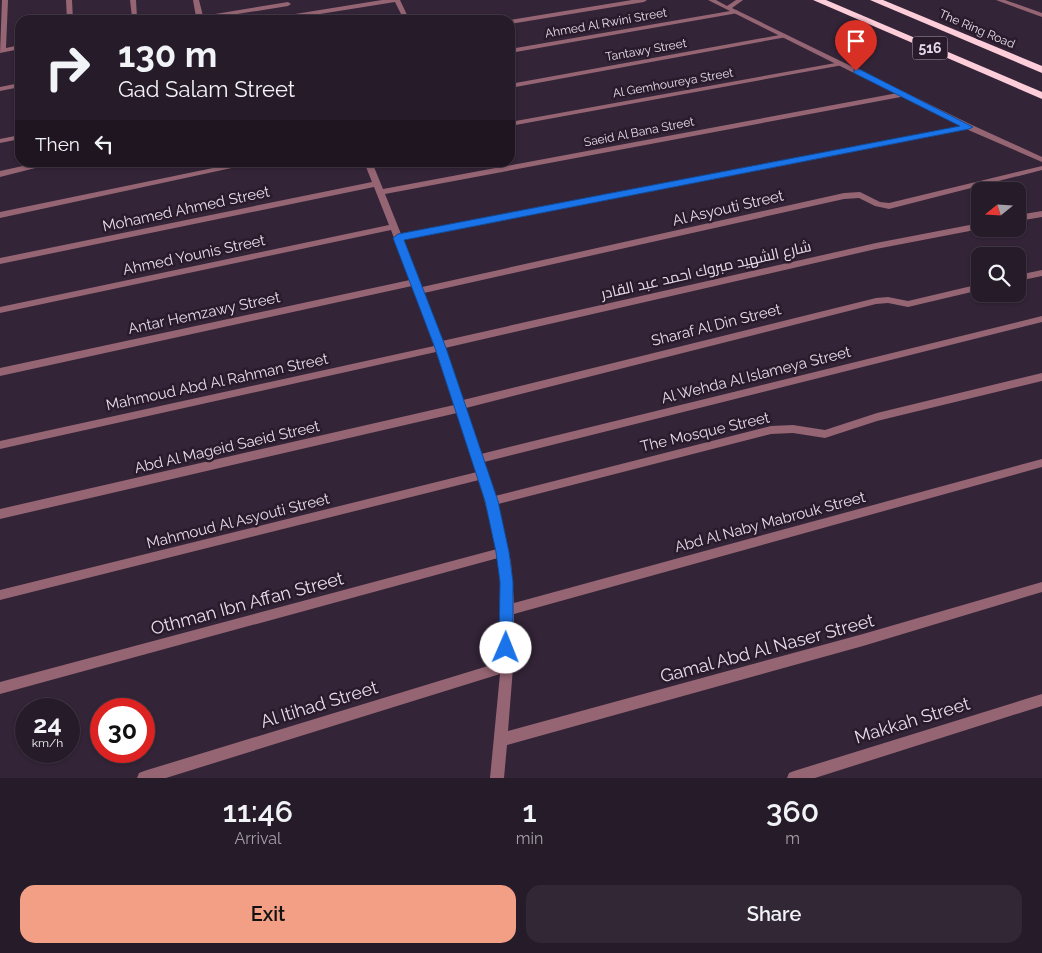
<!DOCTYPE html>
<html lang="en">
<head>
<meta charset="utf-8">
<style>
	:root { --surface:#261b29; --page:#322835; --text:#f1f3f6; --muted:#a4a1a8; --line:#423946; --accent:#f39f85 }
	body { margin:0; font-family:Raleway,Cairo,sans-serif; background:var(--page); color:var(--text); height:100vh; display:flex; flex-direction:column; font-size:19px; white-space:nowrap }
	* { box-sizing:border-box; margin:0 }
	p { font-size:16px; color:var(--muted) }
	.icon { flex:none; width:28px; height:28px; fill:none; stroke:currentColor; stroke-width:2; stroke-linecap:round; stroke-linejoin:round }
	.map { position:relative; height:778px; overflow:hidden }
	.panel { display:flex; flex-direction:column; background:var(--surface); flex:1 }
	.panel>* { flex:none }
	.banner { position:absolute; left:15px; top:15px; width:500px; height:152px; border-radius:15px; box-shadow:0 1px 4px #0004,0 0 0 1px var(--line); background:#261b29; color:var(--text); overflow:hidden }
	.needle { width:32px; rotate:252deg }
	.buttons { position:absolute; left:971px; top:182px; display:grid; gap:10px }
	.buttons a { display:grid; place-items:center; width:55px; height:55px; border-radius:10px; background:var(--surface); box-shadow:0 1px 4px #0004,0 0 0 1px var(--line); font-size:25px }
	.speed { position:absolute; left:15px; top:698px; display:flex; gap:10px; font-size:25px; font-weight:700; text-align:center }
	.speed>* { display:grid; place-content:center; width:65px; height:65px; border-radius:50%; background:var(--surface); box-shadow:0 1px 4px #0004,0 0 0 1px var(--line); line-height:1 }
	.speed small { font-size:12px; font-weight:400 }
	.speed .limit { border:8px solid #d22; background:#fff; color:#111 }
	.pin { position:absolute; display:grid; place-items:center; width:42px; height:42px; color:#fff; margin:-51px -21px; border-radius:50% 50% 50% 0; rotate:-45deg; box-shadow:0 0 5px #0007 }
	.pin .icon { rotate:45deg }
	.me { position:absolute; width:55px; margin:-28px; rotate:1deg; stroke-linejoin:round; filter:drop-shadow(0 0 4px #0008) }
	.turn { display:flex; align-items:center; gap:18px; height:105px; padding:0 20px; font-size:22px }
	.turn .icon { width:65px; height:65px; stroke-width:2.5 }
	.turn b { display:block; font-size:35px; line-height:42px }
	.then { display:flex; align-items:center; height:48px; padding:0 20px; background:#0003; gap:10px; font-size:19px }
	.eta { display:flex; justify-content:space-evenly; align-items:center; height:85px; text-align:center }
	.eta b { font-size:30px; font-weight:600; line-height:35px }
	.primary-button { display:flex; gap:10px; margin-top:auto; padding:10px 20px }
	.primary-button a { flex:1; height:58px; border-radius:15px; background:var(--accent); color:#111; font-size:20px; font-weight:600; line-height:58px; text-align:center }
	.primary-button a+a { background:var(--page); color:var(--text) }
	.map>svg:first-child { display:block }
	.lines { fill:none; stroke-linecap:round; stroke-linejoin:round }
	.minor { fill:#956573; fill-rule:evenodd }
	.tertiary { fill:#956573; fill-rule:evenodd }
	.motorway { fill:#fecdda; fill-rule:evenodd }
	.route { fill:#1a73e8; stroke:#114b97 }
	.labels { text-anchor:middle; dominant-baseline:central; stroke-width:5; stroke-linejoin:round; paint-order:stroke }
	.far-street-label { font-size:12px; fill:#e6dce8; stroke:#291b2c }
	.shield { fill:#291b2c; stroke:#ada2b0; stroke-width:1 }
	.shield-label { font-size:14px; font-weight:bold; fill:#e6dce8 }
	.street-label { font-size:15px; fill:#e6dce8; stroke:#291b2c }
	.near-street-label { font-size:18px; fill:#e6dce8; stroke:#291b2c }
</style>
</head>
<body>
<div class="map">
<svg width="1042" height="778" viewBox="0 0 1042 778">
	<rect width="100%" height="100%" fill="#332437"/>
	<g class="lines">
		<g class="minor">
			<path d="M2,0H8L6,48L20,45V49L0,53Z"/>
			<path d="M66,0H72L73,20H67Z"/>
			<path d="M130,0H136L137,18L132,17Z"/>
			<path d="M193,0H199L203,16L288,2L291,4L288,6L200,20H185L196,17Z"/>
			<path d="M382,0H400L408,17L403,18L395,2L295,18L292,16L295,14Z"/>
			<path d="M632,0H647L644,2L510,24V20Z"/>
			<path d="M996,0H1005L1042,13V17Z"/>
			<path d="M736,10L738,11V13L510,53V49Z"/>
			<path d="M785,34L788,36L787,37L510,88V84Z"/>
			<path d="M841,62L845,64L843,65L510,126V122Z"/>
			<path d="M20,83V87L0,91V87Z"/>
			<path d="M903,92H906V96L385,194L401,234L969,125L973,127L969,129L404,240L422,287L844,193L860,192L880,202L889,203L1042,166V170L889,209L875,206L859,198L844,199L424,293L442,341L876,243L980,223V229L876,249L445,348L463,400L876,298L888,297L908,301L980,284V290L908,307L888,303L876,304L466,408L481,454L1042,316V322L484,462L495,496L771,426L793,425L825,430L877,413L1042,373V381L877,421L825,438L793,433L771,434L498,504L511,562L514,603L1042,459V467L514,614V655L508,731L863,634L1042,582V592L863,646L507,745L504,778H490L500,674L166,778H137L139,773L144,771L501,662L502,606L498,558L0,694V682L497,549L479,480L0,600V590L477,472L457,413L0,519V509L454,405L436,352L0,449V441L434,346L412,286L0,376V368L410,280L391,230L0,313V307L389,225L374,187L0,264V258L372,182L364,162H372L383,189Z"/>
			<path d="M20,135V139L0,143V139Z"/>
			<path d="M41,162H59L0,177V171Z"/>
			<path d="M242,162H260L0,218V212Z"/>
			<path d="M1042,211V217L1018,221V215Z"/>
			<path d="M1042,270V276L1018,281V275Z"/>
			<path d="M1042,694V706L815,778H787L789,773L794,771Z"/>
		</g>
		<path class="tertiary" d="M708,0H716L727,6L736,0H743L732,8L972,125L1042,157V162L966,129Z"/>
		<g class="motorway">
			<path d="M813,0H826L1042,92V99Z"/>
			<path d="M870,0H883L1042,66V73Z"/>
		</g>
	</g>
	<path class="route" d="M854,69H859L973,127L969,129L404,240L446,348L498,501L509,552L513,582V648L511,652L506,654L501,652L499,648L500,582L496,552L485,501L435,348L393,238L398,234L960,126L854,73Z"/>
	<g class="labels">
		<g class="far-street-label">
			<text transform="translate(606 23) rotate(-10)">Ahmed Al Rwini Street</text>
			<text transform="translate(977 29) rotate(23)">The Ring Road</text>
			<text transform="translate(646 50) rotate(-10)">Tantawy Street</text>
			<text transform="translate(673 83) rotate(-10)">Al Gemhoureya Street</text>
			<text transform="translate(639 132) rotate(-11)">Saeid Al Bana Street</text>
		</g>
		<rect class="shield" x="912.5" y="36.5" width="35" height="23" rx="4"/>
		<g class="shield-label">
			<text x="930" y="48">516</text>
		</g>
		<g class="street-label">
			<text transform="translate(728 208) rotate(-13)">Al Asyouti Street</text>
			<text transform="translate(186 209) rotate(-12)">Mohamed Ahmed Street</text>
			<text transform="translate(194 255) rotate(-12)">Ahmed Younis Street</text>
			<text transform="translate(706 270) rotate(-13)">شارع الشهيد مبروك احمد عبد القادر</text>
			<text transform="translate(204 313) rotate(-12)">Antar Hemzawy Street</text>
			<text transform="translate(716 325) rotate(-14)">Sharaf Al Din Street</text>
			<text transform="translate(756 375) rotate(-14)">Al Wehda Al Islameya Street</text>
			<text transform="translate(217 382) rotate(-12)">Mahmoud Abd Al Rahman Street</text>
			<text transform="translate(705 432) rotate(-13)">The Mosque Street</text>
			<text transform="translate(227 447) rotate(-13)">Abd Al Mageid Saeid Street</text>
			<text transform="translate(238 521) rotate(-14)">Mahmoud Al Asyouti Street</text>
			<text transform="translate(770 522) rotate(-15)">Abd Al Naby Mabrouk Street</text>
		</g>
		<g class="near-street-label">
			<text transform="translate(247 603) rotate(-15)">Othman Ibn Affan Street</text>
			<text transform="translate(767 648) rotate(-15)">Gamal Abd Al Naser Street</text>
			<text transform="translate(319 704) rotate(-17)">Al Itihad Street</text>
			<text transform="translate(912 720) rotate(-17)">Makkah Street</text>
		</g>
	</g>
</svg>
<div class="buttons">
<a><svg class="needle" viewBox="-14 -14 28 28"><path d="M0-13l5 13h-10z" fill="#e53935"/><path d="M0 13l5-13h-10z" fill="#a4a1a8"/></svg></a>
<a><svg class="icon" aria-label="search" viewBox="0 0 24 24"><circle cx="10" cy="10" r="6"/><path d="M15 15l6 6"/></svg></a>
</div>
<div class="speed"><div>24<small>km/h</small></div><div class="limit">30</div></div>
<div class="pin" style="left:856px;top:71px;background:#d93025"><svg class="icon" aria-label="arrive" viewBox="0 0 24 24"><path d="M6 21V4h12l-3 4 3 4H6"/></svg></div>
<svg class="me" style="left:506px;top:648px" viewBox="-20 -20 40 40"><circle r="19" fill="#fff"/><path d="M0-13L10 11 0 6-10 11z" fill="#1a73e8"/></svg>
<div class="banner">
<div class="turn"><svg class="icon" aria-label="right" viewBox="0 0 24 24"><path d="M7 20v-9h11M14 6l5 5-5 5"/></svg><div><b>130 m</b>Gad Salam Street</div></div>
<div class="then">Then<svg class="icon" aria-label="left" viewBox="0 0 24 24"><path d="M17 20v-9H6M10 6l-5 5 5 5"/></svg></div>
</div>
</div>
<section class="panel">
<div class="eta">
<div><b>11:46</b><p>Arrival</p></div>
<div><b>1</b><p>min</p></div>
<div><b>360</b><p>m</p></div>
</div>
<div class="primary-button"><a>Exit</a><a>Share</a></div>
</section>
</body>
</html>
